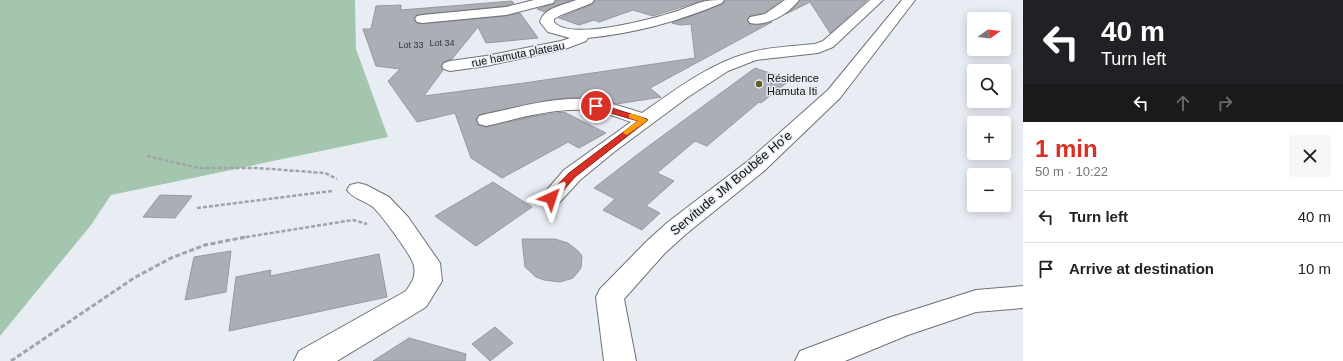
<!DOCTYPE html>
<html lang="en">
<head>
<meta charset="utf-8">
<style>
	:root { --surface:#fff; --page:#f6f6f6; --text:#222; --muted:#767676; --line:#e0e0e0; --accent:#d93025 }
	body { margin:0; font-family:Arial,sans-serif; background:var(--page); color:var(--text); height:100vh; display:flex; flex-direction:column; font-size:15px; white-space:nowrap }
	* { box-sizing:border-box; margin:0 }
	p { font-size:13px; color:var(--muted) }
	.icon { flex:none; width:22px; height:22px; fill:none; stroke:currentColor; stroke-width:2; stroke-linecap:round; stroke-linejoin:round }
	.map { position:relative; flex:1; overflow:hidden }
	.drawer { display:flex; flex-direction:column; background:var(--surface); width:320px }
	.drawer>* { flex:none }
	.guide { background:#202124; color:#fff; overflow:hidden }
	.needle { width:26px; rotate:75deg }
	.buttons { position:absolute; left:967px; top:12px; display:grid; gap:8px }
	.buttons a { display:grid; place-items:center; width:44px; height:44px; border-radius:4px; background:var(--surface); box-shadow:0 2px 10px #0003; font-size:20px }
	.pin { position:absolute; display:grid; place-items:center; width:34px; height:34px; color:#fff; margin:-17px; border:2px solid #fff; border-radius:50%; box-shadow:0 1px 4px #0007 }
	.me { position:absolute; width:44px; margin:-22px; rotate:42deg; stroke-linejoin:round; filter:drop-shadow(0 0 3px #0008) }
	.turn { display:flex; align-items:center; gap:14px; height:84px; padding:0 12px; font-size:18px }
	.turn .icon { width:52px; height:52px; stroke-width:2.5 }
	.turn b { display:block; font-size:28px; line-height:34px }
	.lanes { display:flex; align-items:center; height:38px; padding:0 12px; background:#0003; justify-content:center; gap:20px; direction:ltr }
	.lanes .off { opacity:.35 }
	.round { display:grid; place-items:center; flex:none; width:42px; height:42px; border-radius:4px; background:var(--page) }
	.overview { display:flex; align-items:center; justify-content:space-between; height:68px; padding:0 12px }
	h1 { font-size:24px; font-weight:700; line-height:30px; color:var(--accent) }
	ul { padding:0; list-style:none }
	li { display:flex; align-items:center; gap:12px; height:52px; padding:0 12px; border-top:1px solid var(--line) }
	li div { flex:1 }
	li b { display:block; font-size:15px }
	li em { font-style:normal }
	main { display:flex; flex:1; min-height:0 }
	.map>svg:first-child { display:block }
	.forest { fill:#a4c5ae }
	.building { fill:#abaeb5; stroke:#95989f }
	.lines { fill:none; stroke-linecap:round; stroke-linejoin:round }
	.minor-casing { stroke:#6d7076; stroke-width:2 }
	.path-far1 { stroke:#a0a3a8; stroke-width:2.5; stroke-dasharray:4 2; stroke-linecap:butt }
	.path { stroke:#a0a3a8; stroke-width:3; stroke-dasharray:5 2.5; stroke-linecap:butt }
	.minor { fill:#fff; fill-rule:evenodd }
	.route { fill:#d93025; stroke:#8d1f18 }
	.slow { fill:#f59e0b }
	.poi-dot { fill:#665b28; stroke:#e8ecf3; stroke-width:1.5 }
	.labels { text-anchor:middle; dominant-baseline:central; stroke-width:3; stroke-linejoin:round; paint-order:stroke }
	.far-number-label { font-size:9px; fill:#37383c }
	.far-street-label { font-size:11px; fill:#101113; stroke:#e8ecf3 }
	.far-poi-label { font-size:11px; fill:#101113; stroke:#e8ecf3; text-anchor:start }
	.street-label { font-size:13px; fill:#101113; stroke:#e8ecf3 }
</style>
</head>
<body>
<main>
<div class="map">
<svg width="1023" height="361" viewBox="0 0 1023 361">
	<rect width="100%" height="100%" fill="#e8ecf3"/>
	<path class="forest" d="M0,0H355L356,49L388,137L111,195L91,225L0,336Z"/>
	<g class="building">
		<path d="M556,0H572L554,6L545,12L537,9L553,4Z"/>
		<path d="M595,0H704L653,16L633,10L599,22L594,20L579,25L559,18L593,4Z"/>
		<path d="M725,0H782L764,13L750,16L747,19L750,24H764L772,22L650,88L661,97L617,104L595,99L582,97L554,99L479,115L476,119L478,125L486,127L540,115L564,112L606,133L579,148L568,142L502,178L471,158L455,113L417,122L388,81L400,69L376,66L363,29H371L376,6L401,5V10L512,1L514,3L506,6L416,15L414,18L416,23L422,24L506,16L520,13L538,38L486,43L478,27L452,59L443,62L441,67L443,70L424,96L524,83L695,58L691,24L680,25L672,23L723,4Z"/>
		<path d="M800,0H867L830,33L810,2L786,14Z"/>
		<path d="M755,68L790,80L761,103L759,102L707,146L695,141L657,173L674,181L646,206L660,213L642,230L603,210L615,199L594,188L642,151Z"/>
		<path d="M493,182L532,207L476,246L435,216Z"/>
		<path d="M160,195L192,196L175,218L143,217Z"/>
		<path d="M522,239H555L568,243L578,251L582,256L581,268L573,278L560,282L544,280L536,277L525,267Z"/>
		<path d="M231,251L226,292L185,300L194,257Z"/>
		<path d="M379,254L387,297L229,331L236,277L271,270L270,276Z"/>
		<path d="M495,327L513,343L490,361L472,344Z"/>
		<path d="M409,338L466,354L465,361H373Z"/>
	</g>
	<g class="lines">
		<g class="minor-casing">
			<g id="minor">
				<path d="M534,0H555L553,3L506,15L422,23L417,22L415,19L417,16L422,15L506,7Z"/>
				<path d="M576,0H594L592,3L561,15L554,19V22C570,42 657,18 680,10C688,7 697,3 706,1C711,0 718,0 724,0L722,3C680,21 635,33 588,38L586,41L565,49L486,66L450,71L444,69L442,66L444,63L450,61L486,56L561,41L570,38L548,32L540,22C543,8 564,5 576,0Z"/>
				<path d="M785,0H799C790,13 767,27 750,23L748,20L750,17L765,14Z"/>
				<path d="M870,0H883L833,47L818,53L756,60L728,71L688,97L614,152L580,180L559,203L551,205L543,203L540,198L564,170L631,122C619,118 607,113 595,111C559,106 521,118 486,126L479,124L477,120L479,116L486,114C521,107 559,95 595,100C611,103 627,108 642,113C675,90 709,64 748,53C768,47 794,46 815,44L823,41Z"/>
				<path d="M902,0H915L840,98L764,171L686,234L665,253L624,299L636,361H604L596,297L600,289L647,241L668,222L748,161L828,90Z"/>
				<path d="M358,183L366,185L389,197L408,217L440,263L442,281L426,307L337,361H294L299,351L406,291C412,282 416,277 414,266C413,257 380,213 373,207C364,200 353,199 347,190L350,185Z"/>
				<path d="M1023,286V308L976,312L908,335L845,361H795L800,351L888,318L976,290Z"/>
			</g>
		</g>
		<g class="path-far1">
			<path d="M147,156L199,168H257L325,173L337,179"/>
			<path d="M197,208L332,191"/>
			<path d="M240,238L353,220L367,224"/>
		</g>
		<path class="path" d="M11,361L134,278L171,258L205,245L246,237"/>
		<use href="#minor" class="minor"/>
	</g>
	<path class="route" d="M593,104H599L647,119L648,120L575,177L554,201H547L546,198L547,196L569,173L638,121L593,108Z"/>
	<path class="slow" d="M629,114H634L648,120L627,135L623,133L624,131L638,121L629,118Z"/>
	<circle class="poi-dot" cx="759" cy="84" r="4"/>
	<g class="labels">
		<g class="far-number-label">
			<text x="442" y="43">Lot 34</text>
			<text x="411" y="45">Lot 33</text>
		</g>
		<g class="far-street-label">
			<text transform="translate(518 54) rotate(-11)">rue hamuta plateau</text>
		</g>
		<g class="far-poi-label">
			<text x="767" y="78">Résidence<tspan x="767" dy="13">Hamuta Iti</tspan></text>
		</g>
		<g class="street-label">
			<text transform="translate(731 183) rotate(-40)">Servitude JM Boubée Ho'e</text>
		</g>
	</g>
</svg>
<div class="buttons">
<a><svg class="needle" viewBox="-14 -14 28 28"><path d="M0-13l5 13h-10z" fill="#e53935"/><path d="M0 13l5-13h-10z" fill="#767676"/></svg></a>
<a><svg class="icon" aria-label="search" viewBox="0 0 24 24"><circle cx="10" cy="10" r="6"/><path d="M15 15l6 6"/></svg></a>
<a>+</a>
<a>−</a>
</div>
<div class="pin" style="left:596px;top:106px;background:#d93025"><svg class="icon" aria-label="arrive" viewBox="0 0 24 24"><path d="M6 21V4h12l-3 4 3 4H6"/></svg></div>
<svg class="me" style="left:551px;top:198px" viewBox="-20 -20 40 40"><path d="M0-17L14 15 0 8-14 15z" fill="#d93025" stroke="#fff" stroke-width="4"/></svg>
</div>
<section class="drawer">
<div class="guide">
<div class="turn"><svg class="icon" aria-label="left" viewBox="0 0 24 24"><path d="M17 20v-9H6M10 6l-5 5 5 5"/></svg><div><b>40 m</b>Turn left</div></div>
<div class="lanes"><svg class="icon" aria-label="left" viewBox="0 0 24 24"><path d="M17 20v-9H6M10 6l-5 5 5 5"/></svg><svg class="icon off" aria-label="ahead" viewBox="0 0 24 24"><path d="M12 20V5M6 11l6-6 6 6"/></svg><svg class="icon off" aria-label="right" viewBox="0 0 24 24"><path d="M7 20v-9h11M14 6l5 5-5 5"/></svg></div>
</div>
<div class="overview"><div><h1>1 min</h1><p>50 m · 10:22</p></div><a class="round"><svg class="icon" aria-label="close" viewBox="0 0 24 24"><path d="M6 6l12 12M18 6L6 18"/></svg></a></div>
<ul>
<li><svg class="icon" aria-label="left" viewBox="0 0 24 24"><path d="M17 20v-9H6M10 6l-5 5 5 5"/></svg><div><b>Turn left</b></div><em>40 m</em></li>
<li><svg class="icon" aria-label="arrive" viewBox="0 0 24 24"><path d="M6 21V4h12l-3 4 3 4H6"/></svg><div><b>Arrive at destination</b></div><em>10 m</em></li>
</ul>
</section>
</main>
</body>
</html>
